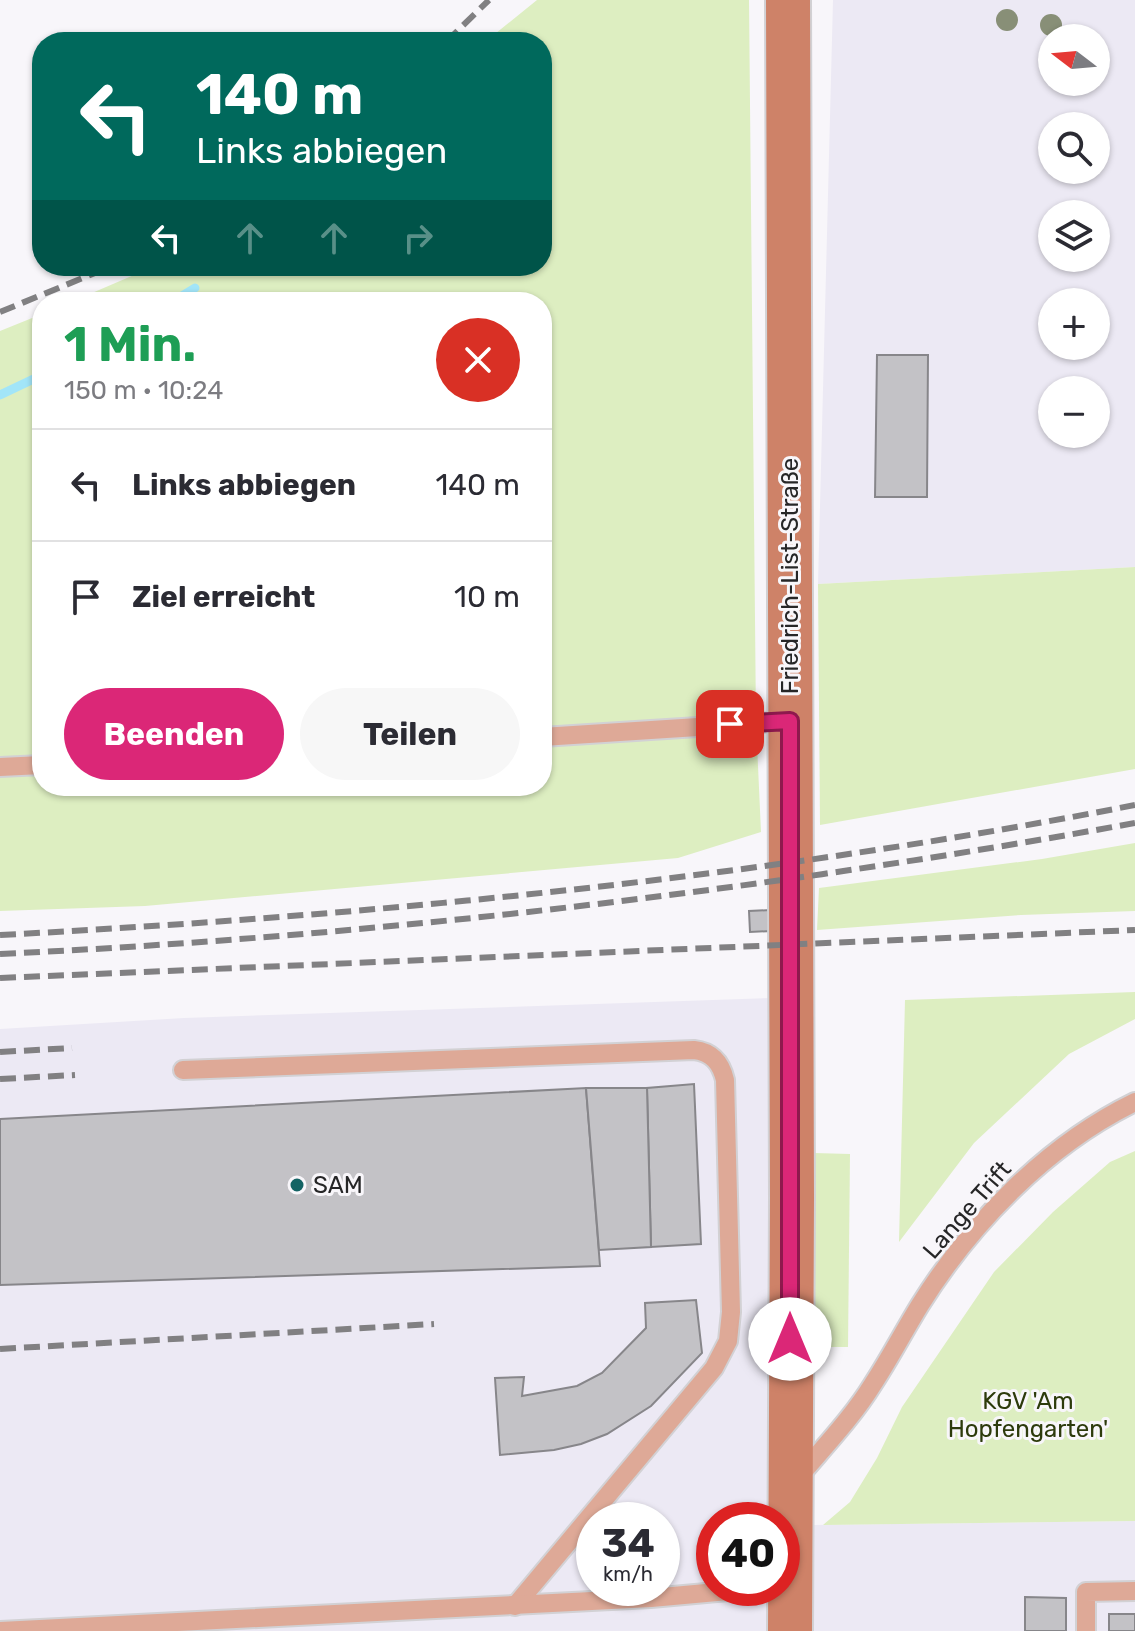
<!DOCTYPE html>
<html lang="de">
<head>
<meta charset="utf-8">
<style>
	:root { --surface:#fff; --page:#f7f7f7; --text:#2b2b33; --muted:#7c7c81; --line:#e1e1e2; --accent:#db2777 }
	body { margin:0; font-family:Rubik,sans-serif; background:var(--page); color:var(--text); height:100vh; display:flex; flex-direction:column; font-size:30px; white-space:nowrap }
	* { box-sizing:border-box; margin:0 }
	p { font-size:26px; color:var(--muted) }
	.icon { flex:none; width:44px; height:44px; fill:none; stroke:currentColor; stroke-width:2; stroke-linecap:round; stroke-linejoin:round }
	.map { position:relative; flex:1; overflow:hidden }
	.details { position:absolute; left:32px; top:292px; width:520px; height:504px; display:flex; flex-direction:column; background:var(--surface); border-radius:32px; box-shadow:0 2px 6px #0004 }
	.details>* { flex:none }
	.banner { position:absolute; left:32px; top:32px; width:520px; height:244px; border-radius:32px; box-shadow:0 2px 6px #0004; background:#00695c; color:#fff; overflow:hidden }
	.needle { width:52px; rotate:286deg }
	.controls { position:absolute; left:1038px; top:24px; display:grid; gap:16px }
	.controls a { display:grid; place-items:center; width:72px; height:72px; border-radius:50%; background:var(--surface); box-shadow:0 2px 6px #0004; font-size:40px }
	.speed { position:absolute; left:576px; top:1502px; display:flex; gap:16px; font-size:40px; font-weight:700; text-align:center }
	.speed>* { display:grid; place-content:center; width:104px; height:104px; border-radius:50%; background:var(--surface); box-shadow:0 2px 6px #0004; line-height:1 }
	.speed small { font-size:20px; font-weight:400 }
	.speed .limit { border:12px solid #d22; background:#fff; color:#111 }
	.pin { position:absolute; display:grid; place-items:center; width:68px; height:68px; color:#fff; margin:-34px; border-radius:16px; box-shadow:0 4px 12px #0006 }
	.me { position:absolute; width:88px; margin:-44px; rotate:0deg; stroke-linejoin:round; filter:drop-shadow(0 0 6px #0008) }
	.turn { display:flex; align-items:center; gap:28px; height:168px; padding:0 32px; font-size:36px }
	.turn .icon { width:104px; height:104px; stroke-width:2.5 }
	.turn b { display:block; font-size:56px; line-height:68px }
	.lanes { display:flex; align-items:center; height:76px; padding:0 32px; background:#0003; justify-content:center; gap:40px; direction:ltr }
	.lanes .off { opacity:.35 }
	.round { display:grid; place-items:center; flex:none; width:84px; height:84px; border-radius:42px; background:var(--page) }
	.headline { display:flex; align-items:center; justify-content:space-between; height:136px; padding:0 32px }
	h1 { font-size:48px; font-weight:700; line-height:60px; color:#1e9e55 }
	.action { display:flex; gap:16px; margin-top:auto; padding:16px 32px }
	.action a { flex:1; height:92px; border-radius:48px; background:var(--accent); color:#fff; font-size:32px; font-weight:700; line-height:92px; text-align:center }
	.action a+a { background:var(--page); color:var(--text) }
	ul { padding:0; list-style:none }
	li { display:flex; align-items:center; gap:24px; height:112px; padding:0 32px; border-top:2px solid var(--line) }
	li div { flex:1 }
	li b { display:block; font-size:30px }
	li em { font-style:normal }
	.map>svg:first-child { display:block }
	.built { fill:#ece9f4; fill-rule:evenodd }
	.green { fill:#ddeec1 }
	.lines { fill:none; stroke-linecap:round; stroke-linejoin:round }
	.stream { stroke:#a2e5f8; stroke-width:9 }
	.building { fill:#c3c2c6; stroke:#87868a; stroke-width:2 }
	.lane-casing { stroke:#d2d1d4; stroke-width:22 }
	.secondary-casing { stroke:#d2d1d4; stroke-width:48 }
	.lane { stroke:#dea997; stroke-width:18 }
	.secondary { stroke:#ce8268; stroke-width:44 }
	.rail { stroke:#818082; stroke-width:6; stroke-dasharray:16 8; stroke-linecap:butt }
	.tree { fill:#888f77 }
	.route-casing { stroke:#8e194d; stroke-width:20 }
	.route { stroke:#db2777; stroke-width:14 }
	.poi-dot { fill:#136364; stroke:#f8f6fa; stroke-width:3 }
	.labels { text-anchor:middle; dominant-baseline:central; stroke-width:6; stroke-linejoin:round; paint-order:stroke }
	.street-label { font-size:24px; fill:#262627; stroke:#f8f6fa }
	.poi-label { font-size:24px; fill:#262627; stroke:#f8f6fa; text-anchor:start }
	.park-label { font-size:24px; fill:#2d3b0c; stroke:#f8f6fa }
</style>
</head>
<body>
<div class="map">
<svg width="1135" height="1631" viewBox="0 0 1135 1631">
	<rect width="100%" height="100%" fill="#f8f6fa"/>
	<g class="built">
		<path d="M833,0H1135V567L818,584ZM1052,38H1096V82H1052ZM1052,126H1096V170H1052ZM1052,214H1096V258H1052ZM1052,302H1096V346H1052ZM1052,390H1096V434H1052Z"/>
		<path d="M773,998L770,1520H714V1588H770V1631H0V1029L184,1018ZM594,1520H662V1588H594Z"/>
		<path d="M1135,1521V1631H814L813,1525Z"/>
	</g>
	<g class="green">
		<path d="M537,0H749L756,722L761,832L678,858L145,906L0,911V331L42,314V786H542V302H71L155,266H542V42H485Z"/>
		<path d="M1135,567V769L820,825L818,584Z"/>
		<path d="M1135,843V911L1021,915L817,930L819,888L1042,859Z"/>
		<path d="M1135,992V1019L1069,1054L974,1143L899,1242L905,1000Z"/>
		<path d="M1135,1151V1521L823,1525L850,1502L877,1458L902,1407L994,1272L1053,1212L1110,1162Z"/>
		<path d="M814,1153L850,1154L848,1347H811Z"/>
	</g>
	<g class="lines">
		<g class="stream">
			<path d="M172,302L195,288"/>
			<path d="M0,395L42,375"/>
		</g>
	</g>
	<g class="building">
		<path d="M877,355H928L927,497H875Z"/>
		<path d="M770,910L771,931L750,932L749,911Z"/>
		<path d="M694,1084L701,1244L651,1247L647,1088Z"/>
		<path d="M586,1088L600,1266L0,1285V1119Z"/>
		<path d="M586,1088H647L651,1247L599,1250Z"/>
		<path d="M696,1300L702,1353L651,1406L607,1434L581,1444L554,1450L500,1455L495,1378L524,1377L522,1396L577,1386L602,1373L646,1328L645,1303Z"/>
		<path d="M1025,1597L1066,1598V1631H1025Z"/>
		<rect x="1109" y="1614" width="26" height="17"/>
	</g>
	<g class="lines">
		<g class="lane-casing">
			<g id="lane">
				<path d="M542,737L790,721"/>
				<path d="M0,767L42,765"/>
				<path d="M183,1070L694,1050C712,1052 721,1063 725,1080L731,1312L728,1341L714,1368L515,1606"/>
				<path d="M797,1479C823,1448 852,1418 873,1384C890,1358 904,1331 920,1305C972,1222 1047,1145 1135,1102"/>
				<path d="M0,1631L651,1598L761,1588"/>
				<path d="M1086,1631V1592L1135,1591"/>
			</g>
		</g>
		<g class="secondary-casing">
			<path id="secondary" d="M788,0L792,1197L790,1631"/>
		</g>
		<use href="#lane" class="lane"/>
		<use href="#secondary" class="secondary"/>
		<g class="rail">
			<path d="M446,42L489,0"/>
			<path d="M0,312L112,266"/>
			<path d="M0,935C380,915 762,878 1135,805"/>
			<path d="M0,954C380,936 760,891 1135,823"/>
			<path d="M0,978L1135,930"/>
			<path d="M0,1052L72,1048"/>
			<path d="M0,1079L75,1075"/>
			<path d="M0,1349L434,1324"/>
		</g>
	</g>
	<g class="tree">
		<circle cx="1007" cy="20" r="11"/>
		<circle cx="1051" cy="25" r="11"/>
	</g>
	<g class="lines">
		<g class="route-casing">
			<path id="route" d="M730,724L790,721V1339"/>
		</g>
		<use href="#route" class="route"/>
	</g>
	<circle class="poi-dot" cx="297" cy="1185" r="8"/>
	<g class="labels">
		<g class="street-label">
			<text transform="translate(790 576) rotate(-90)">Friedrich-List-Straße</text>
			<text transform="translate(967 1210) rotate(-49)">Lange Trift</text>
		</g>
		<g class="poi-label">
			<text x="313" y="1185">SAM</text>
		</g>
		<g class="park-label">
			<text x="1028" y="1401">KGV 'Am<tspan x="1028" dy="28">Hopfengarten'</tspan></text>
		</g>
	</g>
</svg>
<div class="controls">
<a><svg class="needle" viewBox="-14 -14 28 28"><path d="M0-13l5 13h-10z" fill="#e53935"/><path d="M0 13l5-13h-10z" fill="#7c7c81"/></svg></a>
<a><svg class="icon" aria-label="search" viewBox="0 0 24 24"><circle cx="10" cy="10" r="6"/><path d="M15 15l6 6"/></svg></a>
<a><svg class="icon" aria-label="layers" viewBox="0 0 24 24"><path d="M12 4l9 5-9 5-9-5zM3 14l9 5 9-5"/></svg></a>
<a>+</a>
<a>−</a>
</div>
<div class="speed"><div>34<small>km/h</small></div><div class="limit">40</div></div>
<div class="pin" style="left:730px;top:724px;background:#d93025"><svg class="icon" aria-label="arrive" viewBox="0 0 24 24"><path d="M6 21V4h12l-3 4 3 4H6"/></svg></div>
<svg class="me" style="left:790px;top:1339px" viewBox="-20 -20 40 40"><circle r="19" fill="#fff"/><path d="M0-13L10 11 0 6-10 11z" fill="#db2777"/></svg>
<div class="banner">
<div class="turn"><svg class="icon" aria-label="left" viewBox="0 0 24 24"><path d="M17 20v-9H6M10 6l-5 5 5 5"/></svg><div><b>140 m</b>Links abbiegen</div></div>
<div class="lanes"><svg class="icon" aria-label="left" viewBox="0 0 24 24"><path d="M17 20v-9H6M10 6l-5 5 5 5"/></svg><svg class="icon off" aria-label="ahead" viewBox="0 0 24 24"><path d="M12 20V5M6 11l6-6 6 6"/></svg><svg class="icon off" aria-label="ahead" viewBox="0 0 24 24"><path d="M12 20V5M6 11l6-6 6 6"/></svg><svg class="icon off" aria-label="right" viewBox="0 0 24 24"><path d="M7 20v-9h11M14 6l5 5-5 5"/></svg></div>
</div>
<section class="details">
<div class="headline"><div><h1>1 Min.</h1><p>150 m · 10:24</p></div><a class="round" style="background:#d93025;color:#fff"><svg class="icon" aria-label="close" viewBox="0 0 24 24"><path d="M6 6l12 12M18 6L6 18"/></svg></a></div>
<ul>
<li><svg class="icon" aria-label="left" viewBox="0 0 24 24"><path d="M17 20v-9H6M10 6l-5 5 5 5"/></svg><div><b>Links abbiegen</b></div><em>140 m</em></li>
<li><svg class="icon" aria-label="arrive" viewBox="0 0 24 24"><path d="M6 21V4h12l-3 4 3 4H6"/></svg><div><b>Ziel erreicht</b></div><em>10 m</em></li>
</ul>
<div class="action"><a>Beenden</a><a>Teilen</a></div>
</section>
</div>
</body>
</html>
